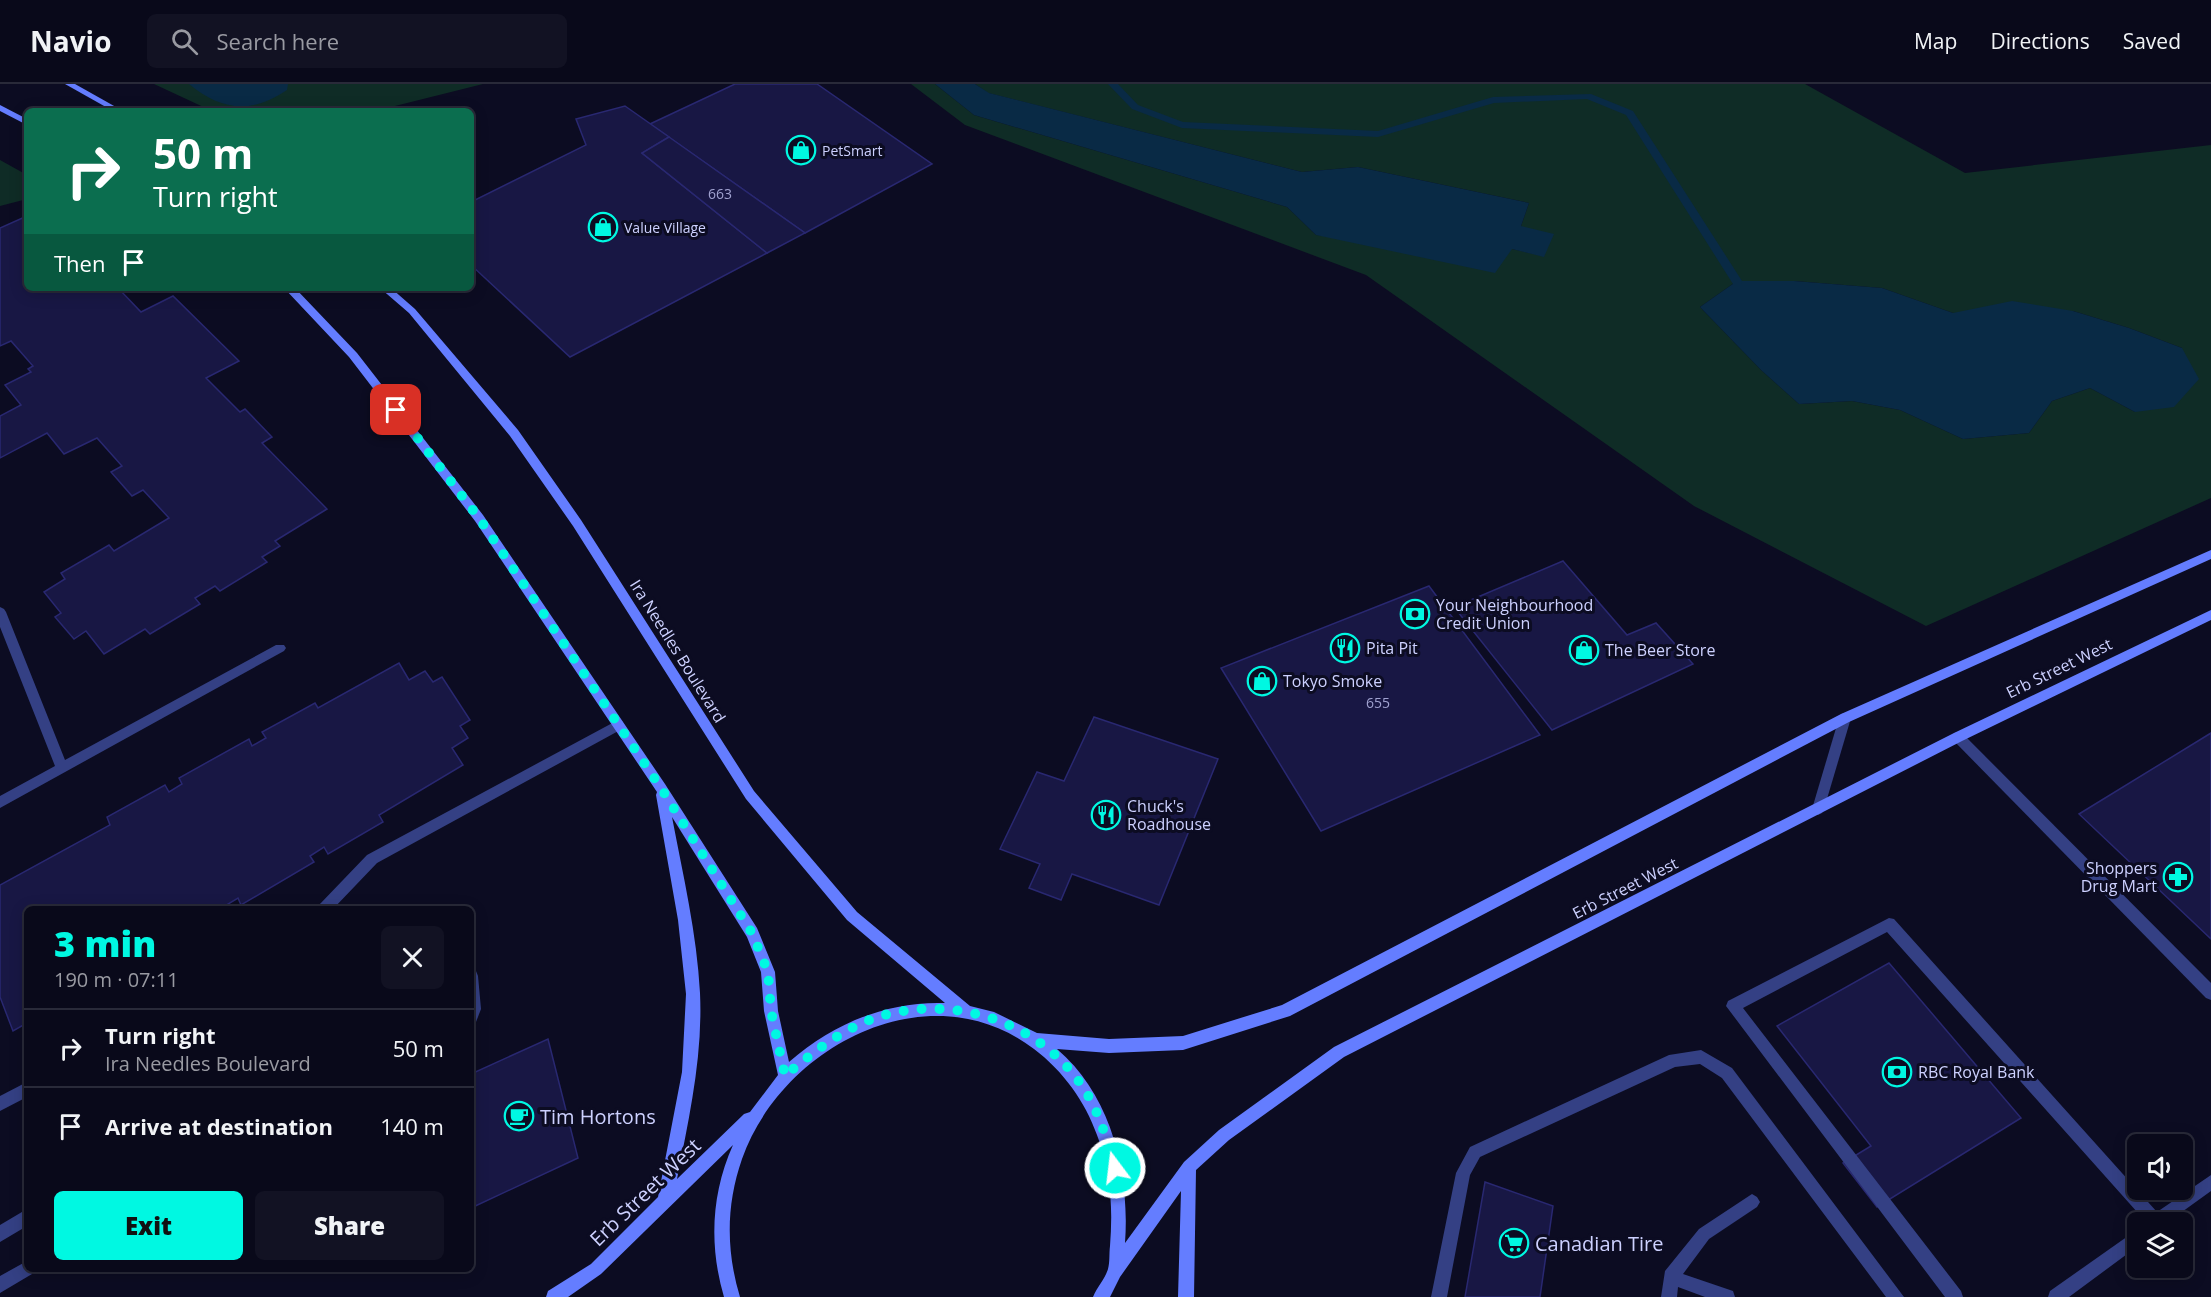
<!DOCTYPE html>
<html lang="en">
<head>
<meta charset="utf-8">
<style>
	:root { --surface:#09091a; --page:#121223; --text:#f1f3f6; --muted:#999aa2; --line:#292a39; --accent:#00f8e2 }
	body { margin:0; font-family:"Open Sans",sans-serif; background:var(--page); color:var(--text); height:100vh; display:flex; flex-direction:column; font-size:22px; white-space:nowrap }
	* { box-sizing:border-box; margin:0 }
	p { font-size:20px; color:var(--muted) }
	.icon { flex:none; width:33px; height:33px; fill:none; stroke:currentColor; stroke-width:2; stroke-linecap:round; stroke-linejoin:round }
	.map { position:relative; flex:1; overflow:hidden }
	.sheet { position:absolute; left:24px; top:822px; width:450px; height:366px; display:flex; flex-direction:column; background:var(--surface); border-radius:9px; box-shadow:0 3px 15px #0003,0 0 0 2px var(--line) }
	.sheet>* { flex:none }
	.top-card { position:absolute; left:24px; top:24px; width:450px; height:183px; border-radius:9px; box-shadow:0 3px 15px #0003,0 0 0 2px var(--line); background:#0b6e4f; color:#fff; overflow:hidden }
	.buttons { position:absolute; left:2127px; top:1050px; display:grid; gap:12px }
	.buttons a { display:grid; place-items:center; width:66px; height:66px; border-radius:9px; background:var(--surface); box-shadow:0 3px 15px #0003,0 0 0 2px var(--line); font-size:30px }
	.pin { position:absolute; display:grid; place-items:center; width:51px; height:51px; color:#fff; margin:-26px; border-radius:12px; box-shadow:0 3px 9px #0006 }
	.me { position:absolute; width:66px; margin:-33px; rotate:345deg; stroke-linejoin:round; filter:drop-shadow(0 0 4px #0008) }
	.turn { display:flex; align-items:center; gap:21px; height:126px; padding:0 30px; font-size:27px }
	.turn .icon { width:78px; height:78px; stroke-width:2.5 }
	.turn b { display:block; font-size:42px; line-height:51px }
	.then { display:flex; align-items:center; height:57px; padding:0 30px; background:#0003; gap:12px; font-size:22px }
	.round { display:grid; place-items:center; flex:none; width:63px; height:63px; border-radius:9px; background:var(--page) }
	.head { display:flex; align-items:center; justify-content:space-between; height:102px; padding:0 30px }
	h1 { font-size:36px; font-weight:800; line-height:45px; color:var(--accent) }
	.primary-button { display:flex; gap:12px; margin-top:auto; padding:12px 30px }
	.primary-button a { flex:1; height:69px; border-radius:9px; background:var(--accent); color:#111; font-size:24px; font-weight:800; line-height:69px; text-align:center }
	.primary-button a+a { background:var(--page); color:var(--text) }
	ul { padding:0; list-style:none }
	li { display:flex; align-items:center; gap:18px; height:78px; padding:0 30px; border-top:2px solid var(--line) }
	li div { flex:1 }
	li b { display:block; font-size:22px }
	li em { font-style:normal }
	header { display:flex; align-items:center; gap:36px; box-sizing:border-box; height:84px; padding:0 30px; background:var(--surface); border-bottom:2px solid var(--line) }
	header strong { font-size:28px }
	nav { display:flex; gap:33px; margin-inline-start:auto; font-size:21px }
	.search { width:420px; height:54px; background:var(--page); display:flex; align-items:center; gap:15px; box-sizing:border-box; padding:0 21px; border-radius:9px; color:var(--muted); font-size:22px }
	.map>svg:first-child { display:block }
	.green { fill:#0f2c26; fill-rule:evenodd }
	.water { fill:#092a45 }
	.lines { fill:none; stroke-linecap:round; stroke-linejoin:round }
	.stream { fill:#092a45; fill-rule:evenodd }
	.building { fill:#181744; stroke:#292871; stroke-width:1.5 }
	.service { fill:#344084; fill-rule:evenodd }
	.secondary { fill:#647dff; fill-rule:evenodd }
	.route { stroke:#00f8e2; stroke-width:10; stroke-dasharray:0 18 }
	.labels { text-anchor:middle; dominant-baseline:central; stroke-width:6; stroke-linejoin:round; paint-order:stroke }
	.far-poi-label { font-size:14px; fill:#cdd1ff; stroke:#0c0c22; text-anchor:start }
	.number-label { font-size:14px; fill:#a0a2d0 }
	.poi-label { font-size:16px; fill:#cdd1ff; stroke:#0c0c22; text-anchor:start }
	.street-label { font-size:16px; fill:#cdd1ff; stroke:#0c0c22 }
	.near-poi-label { font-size:20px; fill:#cdd1ff; stroke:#0c0c22; text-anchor:start }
	.near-street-label { font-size:20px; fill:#cdd1ff; stroke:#0c0c22 }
</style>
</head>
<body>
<header>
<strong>Navio</strong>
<div class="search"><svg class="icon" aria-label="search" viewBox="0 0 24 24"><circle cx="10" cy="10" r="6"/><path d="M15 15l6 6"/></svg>Search here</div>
<nav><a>Map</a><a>Directions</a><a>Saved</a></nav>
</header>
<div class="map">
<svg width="2211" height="1213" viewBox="0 0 2211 1213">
	<rect width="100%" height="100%" fill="#0c0c22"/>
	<g class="green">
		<path d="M154,0H483L375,27H212Z"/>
		<path d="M911,0H935L974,31L1287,123L1316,151L1512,165L1544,172L1521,142L1529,119L1358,83L1302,88L988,9L975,0H1805L1965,89L2211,61V414L1926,542L1694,422L1366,191L965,41ZM1737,197H1794L1882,204L1953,229L2073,227L2129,244L2182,264L2135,328L2090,304L2052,317L2029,349L1963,355L1900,326L1852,317L1799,320L1761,286L1700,223Z"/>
		<path d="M0,76L27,91V115L0,122Z"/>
	</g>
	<g class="water">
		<path d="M189,0H288L287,6C251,30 222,27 189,0Z"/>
		<path d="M935,0H975L989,9L1302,88L1358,83L1529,119L1521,142L1554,150L1544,173L1512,165L1495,189L1316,151L1287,123L974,31Z"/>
		<path d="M1737,197H1794L1882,204L1953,229L2012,217L2073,227L2129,244L2182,264L2199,295L2174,323L2135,328L2090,304L2052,317L2029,349L1963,355L1900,326L1852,317L1799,320L1761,286L1700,223Z"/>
	</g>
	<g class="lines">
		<path class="stream" d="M1108,0H1118L1138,21L1183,38L1378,47L1493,13L1591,10L1633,27L1742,197L1741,200H1733L1626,31L1587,15L1494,19L1378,53L1182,44L1132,25Z"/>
	</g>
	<g class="building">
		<path d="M735,0H817L932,80L805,149L650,40Z"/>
		<path d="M625,22L669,53L642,69L767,169L570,273L471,181V118L586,61L576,35Z"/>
		<path d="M669,53L805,149L767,169L642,69Z"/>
		<path d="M27,132V204H118L141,228L173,212L239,277L206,294L240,328L245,325L272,353L262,359L327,425L275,457L280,462L262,473L267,478L220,507L215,502L195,514L200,520L150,550L145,545L104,570L86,547L74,555L55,533L61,529L44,508L65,495L61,489L109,461L114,467L169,434L143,406L132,412L111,388L122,382L97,354L64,370L47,349L0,374V332L21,321L5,301L31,288L28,285L33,282L11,257L0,262V144Z"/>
		<path d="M1563,477L1627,551L1656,539L1693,580L1552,646L1454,523Z"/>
		<path d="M1429,502L1540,651L1321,747L1221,584Z"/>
		<path d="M399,579L409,596L425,587L433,598L442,593L470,636L460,642L468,654L452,664L463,681L379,731L383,738L328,770L324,763L310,772L314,778L241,821L238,814L223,823L224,825H27V939L13,947L0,913V801L110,741L107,733L165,701L169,708L182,700L179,694L249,655L252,662L266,654L262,648L315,619L318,624Z"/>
		<path d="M1094,633L1218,675L1159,821L1072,790L1061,816L1029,804L1040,780L1000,765L1037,688L1064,697Z"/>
		<path d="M2211,649V855L2079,730Z"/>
		<path d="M1889,879L2021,1034L1877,1123L1843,1079L1871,1062L1777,942Z"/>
		<path d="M548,955L578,1074L471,1124V990Z"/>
		<path d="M1485,1098L1553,1122L1540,1213H1465Z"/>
	</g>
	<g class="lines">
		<g class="service">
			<path d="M0,523L4,525L6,528L65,676L276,561H284L286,564L284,567L0,724V712L55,682L0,543Z"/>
			<path d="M1845,629L1849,630L1851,634L1824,725L1822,729L1818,731L1814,729L1812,725L1839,634L1841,630Z"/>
			<path d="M618,636L622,637L624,641L622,645L377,779L333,825H317L319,821L367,771Z"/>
			<path d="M1958,648L1962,649L2211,899V916L2206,914L1954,657L1952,653L1954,649Z"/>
			<path d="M1889,834L1894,835L2157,1128L2211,1091V1107L2168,1138H2146L1887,848L1743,924L1961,1207L1963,1213H1945L1726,922L1728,917Z"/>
			<path d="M471,885L476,887L478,892L481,925L476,938L471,940Z"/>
			<path d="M1701,966L1732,984L1904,1213H1886L1722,994L1700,980L1675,983L1480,1073L1470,1091L1447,1213H1431L1456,1089L1470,1063L1669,971Z"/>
			<path d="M27,998V1013L0,1027V1012Z"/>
			<path d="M1752,1110L1757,1113L1760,1118L1757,1123L1709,1155L1683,1190L1733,1207L1735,1213H1705L1678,1203L1677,1213H1661L1665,1187L1699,1145Z"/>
			<path d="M27,1125V1142L0,1158V1141Z"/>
			<path d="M2138,1145V1162L2069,1213H2048L2050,1207Z"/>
			<path d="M27,1177V1185H35L32,1190L0,1209V1192Z"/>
		</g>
		<g class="secondary">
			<path d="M65,0H75L123,27H113Z"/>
			<path d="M0,21L27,35V41L0,27Z"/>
			<path d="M284,204H295L357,269L483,431L665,700L757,844L775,888L778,927L789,978C833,940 886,917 945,919L847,836L746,715L573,442L510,352L409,229L380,204H391L415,225L518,346L581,436L754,707L857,828L970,922L994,928L1037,949L1109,955L1183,952L1282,921L1841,630L2211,466V475L1849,638L1290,932L1183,966L1109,969L1057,965C1112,1012 1130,1090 1125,1159L1184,1078L1219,1046L1334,963L1954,649L2211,526V536L1962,657L1344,973L1229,1056L1196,1086L1194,1213H1178L1181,1107L1120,1193L1110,1213H1093C1097,1203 1105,1195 1108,1185C1110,1178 1109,1170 1110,1162C1113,1124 1111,1087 1097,1051C1085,1017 1063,987 1034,965C929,885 782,962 742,1075C726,1121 726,1167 740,1213H724C709,1162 711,1110 733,1061L601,1190L568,1213H546L548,1207L591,1180L658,1113L682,988L686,910L678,836L656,711L657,708L475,437L349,273ZM672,733L747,853L761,888L764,927L778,991L750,1028L744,1030L677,1095C689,1034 703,972 700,909C697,850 683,791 672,733Z"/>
		</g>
	</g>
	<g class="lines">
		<path class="route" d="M396,326L479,434L661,704L752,849L768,888L771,927L785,992C813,968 845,943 881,932C961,909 1050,942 1090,1015C1102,1037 1108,1060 1115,1084"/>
	</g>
	<defs>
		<g id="shop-ring" transform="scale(1.5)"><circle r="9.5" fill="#0c0c22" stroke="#00f8e2" stroke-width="1.5"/><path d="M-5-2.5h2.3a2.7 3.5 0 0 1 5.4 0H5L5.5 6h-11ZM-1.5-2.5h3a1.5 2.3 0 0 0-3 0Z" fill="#00f8e2"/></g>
		<g id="bank-ring" transform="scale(1.5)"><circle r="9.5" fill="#0c0c22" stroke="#00f8e2" stroke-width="1.5"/><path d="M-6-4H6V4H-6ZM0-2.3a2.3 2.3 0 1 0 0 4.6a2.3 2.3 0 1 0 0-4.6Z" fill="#00f8e2"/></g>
		<g id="restaurant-ring" transform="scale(1.5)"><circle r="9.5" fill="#0c0c22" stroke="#00f8e2" stroke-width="1.5"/><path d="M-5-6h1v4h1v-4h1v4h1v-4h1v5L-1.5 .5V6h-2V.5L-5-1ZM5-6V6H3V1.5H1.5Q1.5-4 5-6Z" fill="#00f8e2"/></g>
		<g id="pharmacy-ring" transform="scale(1.5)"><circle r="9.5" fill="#0c0c22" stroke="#00f8e2" stroke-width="1.5"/><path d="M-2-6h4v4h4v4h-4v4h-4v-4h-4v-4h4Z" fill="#00f8e2"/></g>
		<g id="cafe-ring" transform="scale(1.5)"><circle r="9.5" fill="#0c0c22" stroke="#00f8e2" stroke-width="1.5"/><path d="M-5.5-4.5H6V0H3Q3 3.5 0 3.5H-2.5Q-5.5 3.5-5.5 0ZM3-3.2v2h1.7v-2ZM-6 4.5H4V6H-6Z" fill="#00f8e2"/></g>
		<g id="supermarket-ring" transform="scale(1.5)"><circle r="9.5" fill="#0c0c22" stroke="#00f8e2" stroke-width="1.5"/><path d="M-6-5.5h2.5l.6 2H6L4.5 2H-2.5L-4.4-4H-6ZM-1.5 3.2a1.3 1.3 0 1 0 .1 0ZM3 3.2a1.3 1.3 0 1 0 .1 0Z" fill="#00f8e2"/></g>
	</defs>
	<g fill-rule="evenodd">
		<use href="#shop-ring" x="801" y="66"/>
		<use href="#shop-ring" x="603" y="143"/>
		<use href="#bank-ring" x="1415" y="530"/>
		<use href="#restaurant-ring" x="1345" y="564"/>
		<use href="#shop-ring" x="1584" y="566"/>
		<use href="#shop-ring" x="1262" y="597"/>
		<use href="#restaurant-ring" x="1106" y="731"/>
		<use href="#pharmacy-ring" x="2178" y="793"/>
		<use href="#bank-ring" x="1897" y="988"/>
		<use href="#cafe-ring" x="519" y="1032"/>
		<use href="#supermarket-ring" x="1514" y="1159"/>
	</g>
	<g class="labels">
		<g class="far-poi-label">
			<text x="822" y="66">PetSmart</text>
			<text x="624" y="143">Value Village</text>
		</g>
		<g class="number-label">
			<text x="720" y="109">663</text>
			<text x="1378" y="618">655</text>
		</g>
		<g class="poi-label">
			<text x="1436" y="521">Your Neighbourhood<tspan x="1436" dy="18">Credit Union</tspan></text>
			<text x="1366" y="564">Pita Pit</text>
			<text x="1605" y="566">The Beer Store</text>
			<text x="1283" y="597">Tokyo Smoke</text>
			<text x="1127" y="722">Chuck's<tspan x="1127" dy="18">Roadhouse</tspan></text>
			<text x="2157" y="784" text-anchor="end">Shoppers<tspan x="2157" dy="18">Drug Mart</tspan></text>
			<text x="1918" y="988">RBC Royal Bank</text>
		</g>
		<g class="street-label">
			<text transform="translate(678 567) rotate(58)">Ira Needles Boulevard</text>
			<text transform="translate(2059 584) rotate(-26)">Erb Street West</text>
			<text transform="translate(1625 804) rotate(-27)">Erb Street West</text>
		</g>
		<g class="near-poi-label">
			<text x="540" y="1032">Tim Hortons</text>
			<text x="1535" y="1159">Canadian Tire</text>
		</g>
		<g class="near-street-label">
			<text transform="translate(645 1108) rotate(-44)">Erb Street West</text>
		</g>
	</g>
</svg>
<div class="buttons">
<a><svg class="icon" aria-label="sound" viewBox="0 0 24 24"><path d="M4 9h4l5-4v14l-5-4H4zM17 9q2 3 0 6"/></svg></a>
<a><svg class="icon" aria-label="layers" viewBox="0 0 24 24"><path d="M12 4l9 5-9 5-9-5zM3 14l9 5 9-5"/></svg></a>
</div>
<div class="pin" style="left:396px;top:326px;background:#d93025"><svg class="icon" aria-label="arrive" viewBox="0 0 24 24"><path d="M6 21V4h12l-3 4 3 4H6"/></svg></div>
<svg class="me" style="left:1115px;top:1084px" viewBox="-20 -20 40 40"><circle r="17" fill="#00f8e2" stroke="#fff" stroke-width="3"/><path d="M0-11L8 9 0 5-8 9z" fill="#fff"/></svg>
<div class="top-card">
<div class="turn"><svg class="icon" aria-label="right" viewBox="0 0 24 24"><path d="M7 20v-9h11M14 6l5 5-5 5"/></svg><div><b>50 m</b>Turn right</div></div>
<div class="then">Then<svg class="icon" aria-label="arrive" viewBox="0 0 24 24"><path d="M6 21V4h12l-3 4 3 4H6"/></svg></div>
</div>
<section class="sheet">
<div class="head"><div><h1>3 min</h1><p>190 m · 07:11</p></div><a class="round"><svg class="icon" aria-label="close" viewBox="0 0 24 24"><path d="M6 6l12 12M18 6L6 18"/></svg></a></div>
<ul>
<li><svg class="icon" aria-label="right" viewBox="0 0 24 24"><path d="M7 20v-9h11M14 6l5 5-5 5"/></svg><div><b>Turn right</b><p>Ira Needles Boulevard</p></div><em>50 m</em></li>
<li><svg class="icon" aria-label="arrive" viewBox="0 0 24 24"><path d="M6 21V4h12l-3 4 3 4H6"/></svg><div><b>Arrive at destination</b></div><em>140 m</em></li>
</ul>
<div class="primary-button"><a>Exit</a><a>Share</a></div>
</section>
</div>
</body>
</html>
